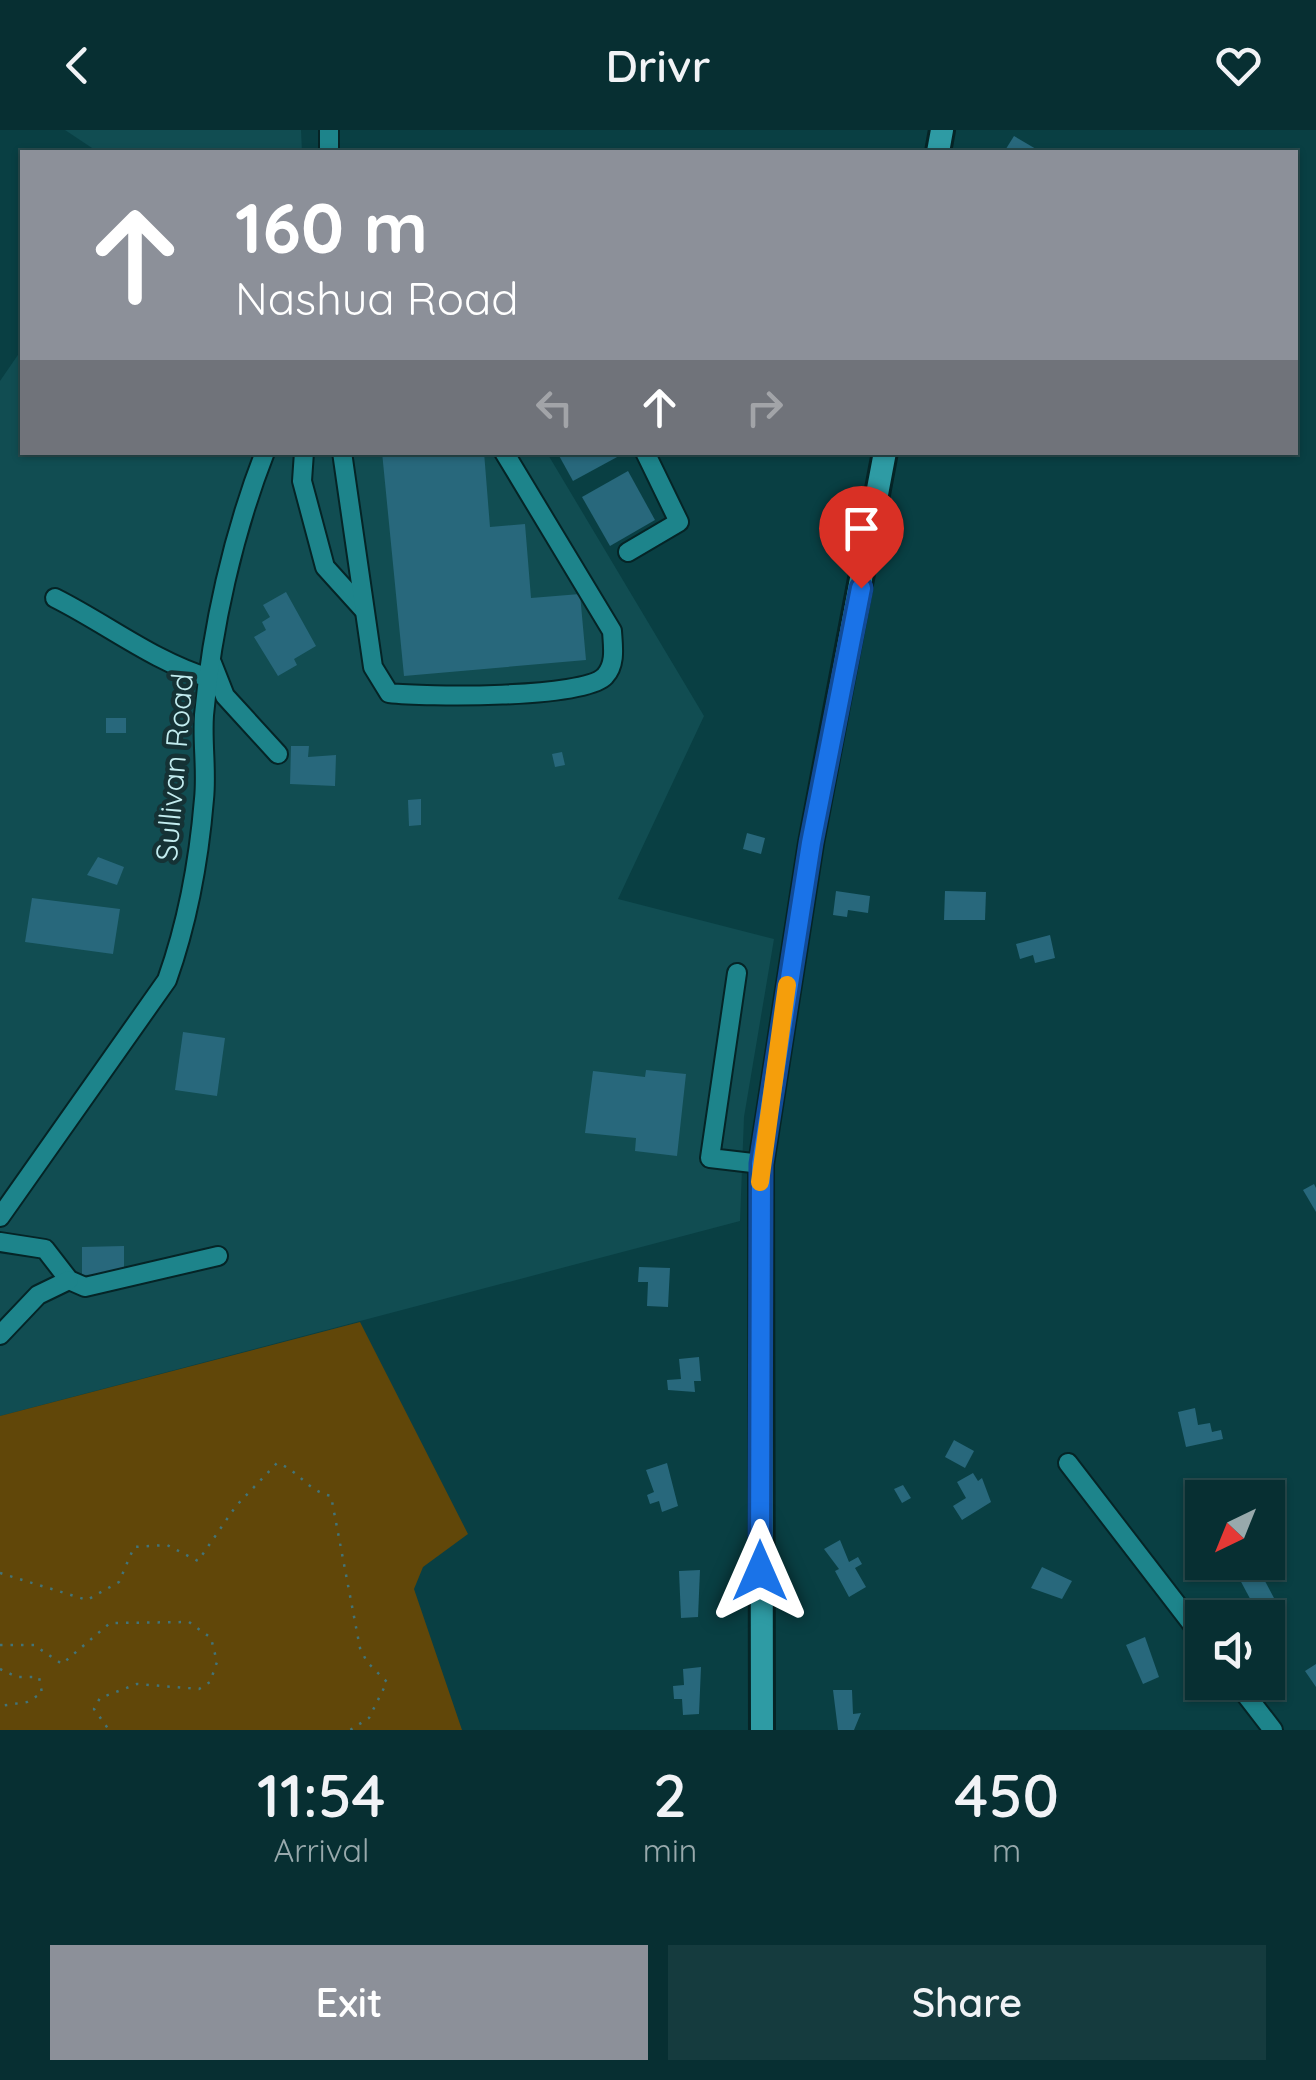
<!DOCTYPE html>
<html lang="en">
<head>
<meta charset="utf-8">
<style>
	:root { --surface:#072f32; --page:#153b3e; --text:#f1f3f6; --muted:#98a9ac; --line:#284a4d; --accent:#8c9099 }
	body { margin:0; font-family:Quicksand,sans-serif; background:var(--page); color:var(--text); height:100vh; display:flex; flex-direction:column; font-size:38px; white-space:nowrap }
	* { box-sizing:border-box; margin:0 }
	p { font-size:32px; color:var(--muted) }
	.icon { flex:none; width:55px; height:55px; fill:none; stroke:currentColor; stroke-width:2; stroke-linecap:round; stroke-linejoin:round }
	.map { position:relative; height:1600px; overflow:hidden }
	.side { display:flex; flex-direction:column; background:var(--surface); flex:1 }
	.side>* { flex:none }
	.banner { position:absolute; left:20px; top:20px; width:1278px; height:305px; border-radius:0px; box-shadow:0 2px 8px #0004,0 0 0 2px var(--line); background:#8c9099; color:#fff; overflow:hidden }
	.needle { width:65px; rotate:223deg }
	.controls { position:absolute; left:1185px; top:1350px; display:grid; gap:20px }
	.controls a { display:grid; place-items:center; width:100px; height:100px; border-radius:0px; background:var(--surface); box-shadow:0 2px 8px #0004,0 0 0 2px var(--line); font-size:50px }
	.pin { position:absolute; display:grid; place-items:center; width:85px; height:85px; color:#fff; margin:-102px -42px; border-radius:50% 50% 50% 0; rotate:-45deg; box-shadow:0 0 10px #0007 }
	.pin .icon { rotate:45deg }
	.me { position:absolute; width:110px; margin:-55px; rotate:0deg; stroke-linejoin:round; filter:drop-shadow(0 0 8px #0008) }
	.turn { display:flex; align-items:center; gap:35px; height:210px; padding:0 50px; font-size:45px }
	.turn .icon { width:130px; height:130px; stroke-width:2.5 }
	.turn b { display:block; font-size:70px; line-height:85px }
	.lanes { display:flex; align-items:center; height:95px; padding:0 50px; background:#0003; justify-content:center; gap:50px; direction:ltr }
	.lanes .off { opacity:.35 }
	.eta { display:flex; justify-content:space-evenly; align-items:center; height:170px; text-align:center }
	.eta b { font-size:60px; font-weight:600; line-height:70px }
	.cta { display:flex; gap:20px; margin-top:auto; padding:20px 50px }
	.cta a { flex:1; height:115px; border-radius:0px; background:var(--accent); color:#fff; font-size:40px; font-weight:600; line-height:115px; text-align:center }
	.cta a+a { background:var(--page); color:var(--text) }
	header { display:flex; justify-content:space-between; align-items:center; height:130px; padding:0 50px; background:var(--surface); font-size:45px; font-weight:600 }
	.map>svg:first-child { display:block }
	.built { fill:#114d52 }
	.green { fill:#614709 }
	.building { fill:#28687c }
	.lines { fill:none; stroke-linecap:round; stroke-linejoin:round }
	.minor-casing { stroke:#052426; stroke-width:22 }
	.major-casing { stroke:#052426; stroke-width:28 }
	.path { stroke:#427478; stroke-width:2.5; stroke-dasharray:2.5 8; stroke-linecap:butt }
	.minor { stroke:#1d848b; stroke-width:18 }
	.major { stroke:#2e9ba4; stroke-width:22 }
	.route-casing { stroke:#114b97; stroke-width:25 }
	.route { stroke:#1a73e8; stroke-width:18 }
	.slow { stroke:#f59e0b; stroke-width:18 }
	.labels { text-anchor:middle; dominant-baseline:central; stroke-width:9; stroke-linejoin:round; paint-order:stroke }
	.street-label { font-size:30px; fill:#c3edf0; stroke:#153235 }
</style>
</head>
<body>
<header><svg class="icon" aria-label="back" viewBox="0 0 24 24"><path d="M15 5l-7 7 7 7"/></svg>Drivr<svg class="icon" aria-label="heart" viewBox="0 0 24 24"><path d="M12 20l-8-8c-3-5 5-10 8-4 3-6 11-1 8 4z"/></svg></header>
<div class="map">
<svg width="1316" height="1600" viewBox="0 0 1316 1600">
	<rect width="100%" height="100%" fill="#093f43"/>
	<g class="built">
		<path d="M65,0H301L302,22H98Z"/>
		<path d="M22,219V322L547,323L704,586L618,769L774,809L744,987L740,1091L0,1286V251Z"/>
	</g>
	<path class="green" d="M360,1192L468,1404L423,1437L414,1459L462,1600H0V1286Z"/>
	<g class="building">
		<path d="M1014,6L1036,19L1034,22H1004Z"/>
		<path d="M382,322H484L490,397L525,394L531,468L580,464L586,530L404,546Z"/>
		<path d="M557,322H617L619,326L573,351Z"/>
		<path d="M628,341L655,390L610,416L582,367Z"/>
		<path d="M286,462L316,516L294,529L297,535L278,546L254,507L266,500L262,492L270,487L263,475Z"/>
		<rect x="106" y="588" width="20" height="15"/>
		<path d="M291,616H309L308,627L336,625L335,656L290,654Z"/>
		<path d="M562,622L565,635L555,637L552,624Z"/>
		<path d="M421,669V695L409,696L408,670Z"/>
		<path d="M747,703L765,708L761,724L743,719Z"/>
		<path d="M98,727L124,737L117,755L87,745Z"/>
		<path d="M836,761L870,766L868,783L848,780L847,787L833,785Z"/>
		<path d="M945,761L986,762L985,790H944Z"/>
		<path d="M32,768L120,779L113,824L25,812Z"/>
		<path d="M1050,805L1055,828L1035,833L1033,825L1020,829L1016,814Z"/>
		<path d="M183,902L225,908L217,966L175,960Z"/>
		<path d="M646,940L686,944L677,1026L635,1021L636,1008L585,1003L593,941L645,947Z"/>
		<path d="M1314,1054L1316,1058V1082L1303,1060Z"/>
		<path d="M124,1116V1144L82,1145V1117Z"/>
		<path d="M639,1137L670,1138L668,1177L647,1176L648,1152H638Z"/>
		<path d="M699,1227L701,1251H694L695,1262L668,1260L667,1250L681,1249L679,1229Z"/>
		<path d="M1195,1278L1198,1295L1210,1293L1212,1302L1221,1300L1223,1309L1186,1317L1178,1282Z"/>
		<path d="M954,1310L974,1321L965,1338L945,1327Z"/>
		<path d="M667,1333L678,1376L662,1382L659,1371L650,1374L647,1365L654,1362L646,1340Z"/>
		<path d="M973,1343L978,1351L982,1348L991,1372L962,1390L953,1376L966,1368L957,1352Z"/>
		<path d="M903,1355L911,1368L902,1373L894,1359Z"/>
		<path d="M1212,1363L1213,1368H1202V1390L1196,1391L1195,1367Z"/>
		<path d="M840,1410L849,1432L858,1427L862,1434L855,1438L866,1457L849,1467L835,1441L839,1439L824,1419Z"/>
		<path d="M1042,1437L1072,1451L1062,1469L1031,1458Z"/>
		<path d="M1258,1438L1274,1468L1255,1478L1239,1448Z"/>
		<path d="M700,1440L698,1487L681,1488L679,1441Z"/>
		<path d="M1145,1507L1159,1547L1143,1554L1126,1515Z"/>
		<path d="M1316,1534V1557L1305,1541Z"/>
		<path d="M701,1537L699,1584L683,1585L682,1569H674L673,1556L684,1555L683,1539Z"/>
		<path d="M833,1560H852L853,1584L861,1583L854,1600H838Z"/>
	</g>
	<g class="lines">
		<g class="minor-casing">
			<g id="minor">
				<path d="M329,22V0"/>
				<path d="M304,322L302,351L325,437L363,479"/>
				<path d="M342,322L373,537L389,563C423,567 585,569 605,546C616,534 613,517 612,501L504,322"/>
				<path d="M628,422L679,392L645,322"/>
				<path d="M55,468C107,494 153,531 209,548"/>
				<path d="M212,533L225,566L278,624"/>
				<path d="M737,843L710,1028L761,1034"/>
				<path d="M0,1087L167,850C187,794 199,729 204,669C207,641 202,613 204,585C212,497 233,404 265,322"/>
				<path d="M0,1112L45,1119L69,1150L85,1157L218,1126"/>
				<path d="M0,1205L38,1165L69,1150"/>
				<path d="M1068,1333L1202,1507"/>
				<path d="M1236,1552L1273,1600"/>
			</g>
		</g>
		<g class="major-casing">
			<g id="major">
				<path d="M938,22L942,0"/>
				<path d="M762,1600L761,1034L811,713L885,322"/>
			</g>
		</g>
		<g class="path">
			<path d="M0,1443L87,1470L119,1452L134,1417L167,1415L198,1431L236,1376L277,1333C299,1340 307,1361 331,1366L360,1518L367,1532L387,1552L369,1588L350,1600"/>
			<path d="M0,1515H34L62,1534L110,1493L189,1492L211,1508L217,1532L210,1552L199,1559L137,1554L100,1568L94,1579L109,1600"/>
			<path d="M0,1539L17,1547H39L42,1563L27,1572L0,1576"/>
		</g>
		<use href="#minor" class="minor"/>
		<use href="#major" class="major"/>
	</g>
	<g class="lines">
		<g class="route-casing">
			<path id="route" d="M760,1441L761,1034L811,713L861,458"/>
		</g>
		<use href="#route" class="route"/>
		<path class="slow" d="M760,1052L787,855"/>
	</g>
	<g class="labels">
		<g class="street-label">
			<text transform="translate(174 637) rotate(-85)">Sullivan Road</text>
		</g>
	</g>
</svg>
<div class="controls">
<a><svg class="needle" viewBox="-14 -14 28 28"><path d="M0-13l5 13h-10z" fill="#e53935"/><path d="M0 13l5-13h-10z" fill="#98a9ac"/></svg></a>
<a><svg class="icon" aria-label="sound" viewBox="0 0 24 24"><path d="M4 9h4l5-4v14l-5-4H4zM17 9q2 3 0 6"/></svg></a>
</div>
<div class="pin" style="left:861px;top:458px;background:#d93025"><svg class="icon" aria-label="arrive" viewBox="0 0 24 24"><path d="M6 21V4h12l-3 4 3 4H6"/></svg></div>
<svg class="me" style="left:760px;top:1441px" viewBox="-20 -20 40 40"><path d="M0-17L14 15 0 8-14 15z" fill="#1a73e8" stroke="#fff" stroke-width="4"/></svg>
<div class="banner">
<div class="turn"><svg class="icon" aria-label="ahead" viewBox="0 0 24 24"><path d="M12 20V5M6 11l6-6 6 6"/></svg><div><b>160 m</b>Nashua Road</div></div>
<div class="lanes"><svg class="icon off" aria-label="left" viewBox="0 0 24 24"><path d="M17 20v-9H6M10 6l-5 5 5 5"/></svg><svg class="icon" aria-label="ahead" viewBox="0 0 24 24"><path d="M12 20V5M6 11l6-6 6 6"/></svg><svg class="icon off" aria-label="right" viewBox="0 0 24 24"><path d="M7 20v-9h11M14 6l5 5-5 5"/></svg></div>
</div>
</div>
<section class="side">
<div class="eta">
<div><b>11:54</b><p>Arrival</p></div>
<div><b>2</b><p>min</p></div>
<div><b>450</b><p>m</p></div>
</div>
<div class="cta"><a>Exit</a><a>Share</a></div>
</section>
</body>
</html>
